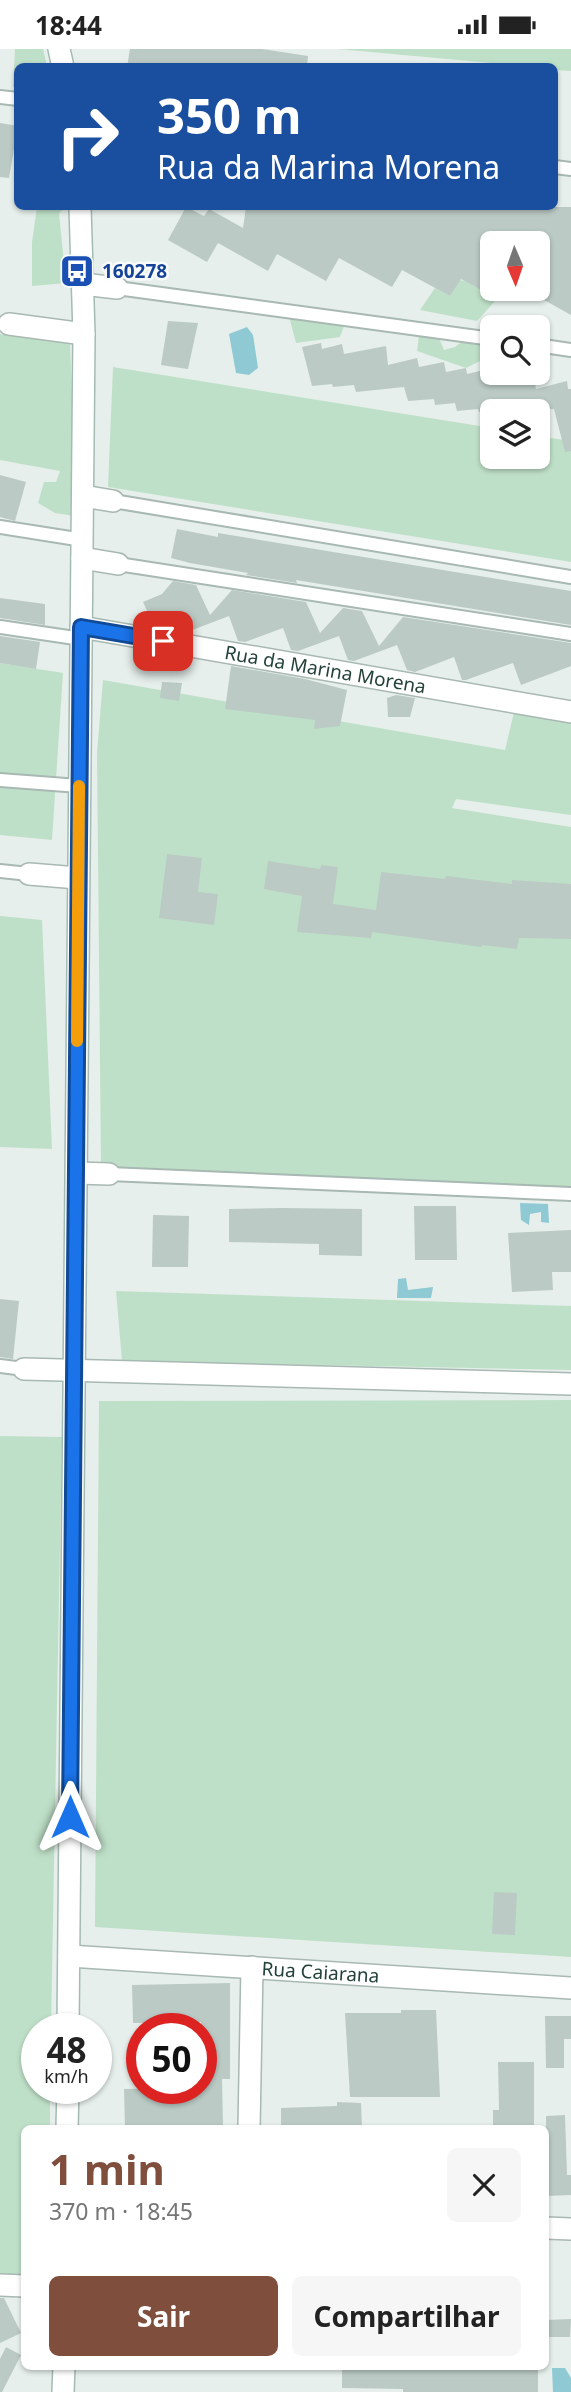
<!DOCTYPE html>
<html lang="pt">
<head>
<meta charset="utf-8">
<style>
	:root { --surface:#fff; --page:#f6f6f6; --text:#222; --muted:#767676; --accent:#804e3d }
	body { margin:0; font-family:"Noto Sans",sans-serif; background:var(--page); color:var(--text); height:100vh; display:flex; flex-direction:column; font-size:26px; white-space:nowrap }
	* { box-sizing:border-box; margin:0 }
	p { font-size:23px; color:var(--muted) }
	.icon { flex:none; width:38px; height:38px; fill:none; stroke:currentColor; stroke-width:2; stroke-linecap:round; stroke-linejoin:round }
	.map { position:relative; flex:1; overflow:hidden }
	.side { position:absolute; left:21px; top:2076px; width:528px; height:245px; display:flex; flex-direction:column; background:var(--surface); border-radius:10px; box-shadow:0 2px 5px #0004 }
	.side>* { flex:none }
	.hud { position:absolute; left:14px; top:14px; width:544px; height:147px; border-radius:10px; box-shadow:0 2px 5px #0004; background:#1a4fa0; color:#fff; overflow:hidden }
	.needle { width:46px; rotate:178deg }
	.tools { position:absolute; left:480px; top:182px; display:grid; gap:14px }
	.tools a { display:grid; place-items:center; width:70px; height:70px; border-radius:10px; background:var(--surface); box-shadow:0 2px 5px #0004; font-size:35px }
	.speed { position:absolute; left:21px; top:1964px; display:flex; gap:14px; font-size:35px; font-weight:700; text-align:center }
	.speed>* { display:grid; place-content:center; width:91px; height:91px; border-radius:50%; background:var(--surface); box-shadow:0 2px 5px #0004; line-height:1 }
	.speed small { font-size:18px; font-weight:400 }
	.speed .limit { border:10px solid #d22; background:#fff; color:#111 }
	.pin { position:absolute; display:grid; place-items:center; width:60px; height:60px; color:#fff; margin:-30px; border-radius:14px; box-shadow:0 4px 10px #0006 }
	.me { position:absolute; width:77px; margin:-38px; rotate:0deg; stroke-linejoin:round; filter:drop-shadow(0 0 5px #0008) }
	.turn { display:flex; align-items:center; gap:24px; height:147px; padding:0 28px; font-size:32px }
	.turn .icon { width:91px; height:91px; stroke-width:2.5 }
	.turn b { display:block; font-size:49px; line-height:60px }
	.round { display:grid; place-items:center; flex:none; width:74px; height:74px; border-radius:10px; background:var(--page) }
	.headline { display:flex; align-items:center; justify-content:space-between; height:119px; padding:0 28px }
	h1 { font-size:42px; font-weight:700; line-height:52px; color:var(--accent) }
	.action { display:flex; gap:14px; margin-top:auto; padding:14px 28px }
	.action a { flex:1; height:80px; border-radius:10px; background:var(--accent); color:#fff; font-size:28px; font-weight:700; line-height:80px; text-align:center }
	.action a+a { background:var(--page); color:var(--text) }
	.status { display:flex; justify-content:space-between; align-items:center; height:49px; padding:0 35px; background:var(--surface); direction:ltr }
	.status svg { height:19px; fill:currentColor }
	.map>svg:first-child { display:block }
	.green { fill:#bfe0c8 }
	.water { fill:#8ec9d4 }
	.building { fill:#bbcac4 }
	.lines { fill:none; stroke-linecap:round; stroke-linejoin:round }
	.lane-casing { stroke:#a8b8b2; stroke-width:16 }
	.street-casing { stroke:#a8b8b2; stroke-width:24 }
	.secondary-casing { stroke:#a4bbb3; stroke-width:24 }
	.lane { stroke:#fff; stroke-width:12 }
	.street { stroke:#fff; stroke-width:21 }
	.secondary { stroke:#fff; stroke-width:21 }
	.route-casing { stroke:#114b97; stroke-width:18 }
	.route { stroke:#1a73e8; stroke-width:12 }
	.slow { stroke:#f59e0b; stroke-width:12 }
	.labels { text-anchor:middle; dominant-baseline:central; stroke-width:5; stroke-linejoin:round; paint-order:stroke }
	.transit-label { font-size:19px; font-weight:bold; fill:#164399; stroke:#f7fbf9; text-anchor:start }
	.street-label { font-size:19px; fill:#24423a; stroke:#f7fbf9 }
</style>
</head>
<body>
<div class="status"><b>18:44</b><svg viewBox="0 0 49 12"><path d="M0 12V9h3v3zM5 12V6h3v6zM10 12V3h3v9zM15 12V0h3v12zM26 1h20v11H26zM47 4h2v5h-2z"/></svg></div>
<div class="map">
<svg width="571" height="2343" viewBox="0 0 571 2343">
	<rect width="100%" height="100%" fill="#e6efeb"/>
	<g class="green">
		<path d="M15,0H43L47,17L18,18L17,38H13Z"/>
		<path d="M338,0H571V22L555,21V18L523,17Z"/>
		<path d="M37,158H66L59,164L66,234L32,237V193Z"/>
		<path d="M459,231L465,232L497,250L477,272L420,261L435,239L450,247Z"/>
		<path d="M289,267L345,274L340,288L296,294Z"/>
		<path d="M0,285L70,294L75,425L74,467L55,464L38,454L44,433H56L60,422L0,411Z"/>
		<path d="M419,286L439,289L444,301L455,298L464,291L484,295V310L466,319L417,302Z"/>
		<path d="M113,318L492,379V408H537V387L571,392V513L108,438Z"/>
		<path d="M0,614L63,624L52,791L0,786Z"/>
		<path d="M103,631L505,701L515,659L571,670V766L456,750L452,759L571,778V1144L101,1118L97,704Z"/>
		<path d="M0,867L42,871L52,1100L0,1098Z"/>
		<path d="M116,1242L571,1257V1321L122,1312Z"/>
		<path d="M571,1351V1908L95,1878L99,1352Z"/>
		<path d="M0,1387L62,1388L51,1979H37V2039H50V2079H24V2237L0,2236Z"/>
	</g>
	<g class="water">
		<path d="M247,278L253,286L258,319L249,326L236,324L229,285Z"/>
		<path d="M520,1154L548,1155L549,1174L541,1173V1163L530,1165L529,1176L521,1171Z"/>
		<path d="M406,1229L408,1241L433,1238L431,1249H397L398,1230Z"/>
		<path d="M552,2319H565L571,2329V2343H553Z"/>
	</g>
	<g class="building">
		<path d="M130,0H262L308,7L307,18H127Z"/>
		<path d="M0,74L18,77L9,129L0,128Z"/>
		<path d="M186,158L204,167L209,160L243,179L246,158H571V266L537,247V225L550,202L537,200V194H492V247L461,230L450,247L402,221L392,238L339,209L326,232L277,205L268,222L218,194L207,213L168,191Z"/>
		<path d="M168,272L198,274L188,320L161,316Z"/>
		<path d="M321,294L322,300L342,295L344,305L386,297L388,316L417,309L419,318L444,313L446,323L466,319L467,325L488,320L489,324H533L536,340L567,332L568,340H571V402L565,403L554,360L479,363L478,360L457,362L455,354L435,356L434,350L408,352L404,338L356,343L354,336L333,338L332,335L312,337L302,298Z"/>
		<path d="M0,426L26,433L15,472L0,468Z"/>
		<path d="M177,480L218,488V484L571,542V576L296,531L297,534L246,526L248,524L190,514L171,509Z"/>
		<path d="M173,532L196,536L210,566L232,541L306,553L320,584L343,559L362,562L379,597L403,568L571,594V617L521,636L513,614L466,631H462L454,608L415,623L407,621L397,596L354,612L348,611L339,587L298,602L291,601L283,579L245,593L238,592L229,567L187,583L154,577L143,553L162,545Z"/>
		<path d="M0,549L45,555V576L0,569Z"/>
		<path d="M0,587L40,593L36,620L0,614Z"/>
		<path d="M231,617L305,630L347,641L340,677L314,680L315,671L225,660Z"/>
		<path d="M162,633L182,634L179,652L160,649Z"/>
		<path d="M396,646L415,649L410,668H388L387,649Z"/>
		<path d="M167,805L202,809L198,843L218,845L214,876L159,869Z"/>
		<path d="M268,812L320,820L321,816L338,818L333,855L376,861L381,823L445,830L446,827L512,835V831L571,835V890L519,889L517,900L482,896L481,898L372,883L371,889L297,883L302,847L264,840Z"/>
		<path d="M414,1157H456L457,1211H415Z"/>
		<path d="M283,1159L362,1160V1207L319,1206V1195L229,1193V1160Z"/>
		<path d="M153,1166L189,1167L188,1218H152Z"/>
		<path d="M571,1181V1223H552L553,1241L512,1243L508,1184Z"/>
		<path d="M0,1250L19,1252L13,1310L0,1308Z"/>
		<path d="M494,1843L517,1844L515,1886L492,1885Z"/>
		<path d="M230,1934V2030H222L223,2077L125,2079L124,2040L201,2039V1973L133,1974L132,1936Z"/>
		<path d="M401,1961H436L440,2048H350L345,1964H401Z"/>
		<path d="M545,1967H571V1990H564V2019H546Z"/>
		<path d="M498,2013H534V2079H493V2061H499Z"/>
		<path d="M337,2053L361,2054L362,2079H281V2059L337,2057Z"/>
		<path d="M565,2066L567,2126H571V2146L546,2147V2067Z"/>
		<path d="M0,2249H4L21,2284L0,2294Z"/>
		<path d="M571,2270L570,2288H546V2271Z"/>
		<path d="M6,2298L21,2306L2,2343H0V2310Z"/>
		<path d="M342,2317H538V2343H403V2340L342,2339Z"/>
	</g>
	<g class="lines">
		<g class="lane-casing">
			<g id="lane">
				<path d="M0,48L18,50"/>
				<path d="M555,118L571,120"/>
				<path d="M117,239L492,290"/>
				<path d="M537,296L571,301"/>
				<path d="M113,452L571,528"/>
				<path d="M0,478L83,491"/>
				<path d="M118,515L571,585"/>
				<path d="M0,578L82,590"/>
				<path d="M0,731L79,737"/>
				<path d="M0,822L29,825"/>
				<path d="M109,1125L571,1145"/>
				<path d="M0,1317L24,1320"/>
			</g>
		</g>
		<g class="street-casing">
			<g id="street">
				<path d="M83,235L117,239"/>
				<path d="M9,275L84,285"/>
				<path d="M83,447L113,452"/>
				<path d="M82,509L118,515"/>
				<path id="s1" d="M81,578L571,663"/>
				<path d="M29,825L78,829"/>
				<path d="M77,1124L109,1125"/>
				<path d="M24,1320L571,1335"/>
				<path id="s2" d="M69,1907L571,1939"/>
				<path d="M249,2079L252,1918"/>
				<path d="M546,2179L571,2180"/>
				<path d="M0,2236L24,2237"/>
			</g>
		</g>
		<g class="secondary-casing">
			<g id="secondary">
				<path d="M59,0L63,18"/>
				<path d="M68,1979L84,285L80,158"/>
				<path d="M67,2079L68,2039"/>
				<path d="M63,2343L64,2317"/>
			</g>
		</g>
		<use href="#lane" class="lane"/>
		<use href="#street" class="street"/>
		<use href="#secondary" class="secondary"/>
	</g>
	<g class="lines">
		<g class="route-casing">
			<path id="route" d="M70,1768L81,578L163,592"/>
		</g>
		<use href="#route" class="route"/>
		<path class="slow" d="M77,992L79,737"/>
	</g>
	<defs>
		<g id="bus-square" transform="scale(1.75)"><rect x="-9" y="-9" width="18" height="18" rx="4" fill="#1a4fb4" stroke="#f7fbf9"/><path d="M-5-6H5V4H4V6H2V4H-2V6H-4V4H-5ZM-3.5-4V0h7V-4ZM-3.5 1.2v1.5H-2V1.2ZM2 1.2v1.5H3.5V1.2Z" fill="#fff"/></g>
	</defs>
	<g fill-rule="evenodd">
		<use href="#bus-square" x="77" y="222"/>
	</g>
	<g class="labels">
		<g class="transit-label">
			<text x="102" y="222">160278</text>
		</g>
		<g class="street-label">
			<text stroke="none"><textPath href="#s1" startOffset="248">Rua da Marina Morena</textPath></text>
			<text stroke="none"><textPath href="#s2" startOffset="252">Rua Caiarana</textPath></text>
		</g>
	</g>
</svg>
<div class="tools">
<a><svg class="needle" viewBox="-14 -14 28 28"><path d="M0-13l5 13h-10z" fill="#e53935"/><path d="M0 13l5-13h-10z" fill="#767676"/></svg></a>
<a><svg class="icon" aria-label="search" viewBox="0 0 24 24"><circle cx="10" cy="10" r="6"/><path d="M15 15l6 6"/></svg></a>
<a><svg class="icon" aria-label="layers" viewBox="0 0 24 24"><path d="M12 4l9 5-9 5-9-5zM3 14l9 5 9-5"/></svg></a>
</div>
<div class="speed"><div>48<small>km/h</small></div><div class="limit">50</div></div>
<div class="pin" style="left:163px;top:592px;background:#d93025"><svg class="icon" aria-label="arrive" viewBox="0 0 24 24"><path d="M6 21V4h12l-3 4 3 4H6"/></svg></div>
<svg class="me" style="left:70px;top:1768px" viewBox="-20 -20 40 40"><path d="M0-17L14 15 0 8-14 15z" fill="#1a73e8" stroke="#fff" stroke-width="4"/></svg>
<div class="hud">
<div class="turn"><svg class="icon" aria-label="right" viewBox="0 0 24 24"><path d="M7 20v-9h11M14 6l5 5-5 5"/></svg><div><b>350 m</b>Rua da Marina Morena</div></div>
</div>
<section class="side">
<div class="headline"><div><h1>1 min</h1><p>370 m · 18:45</p></div><a class="round"><svg class="icon" aria-label="close" viewBox="0 0 24 24"><path d="M6 6l12 12M18 6L6 18"/></svg></a></div>
<div class="action"><a>Sair</a><a>Compartilhar</a></div>
</section>
</div>
</body>
</html>
